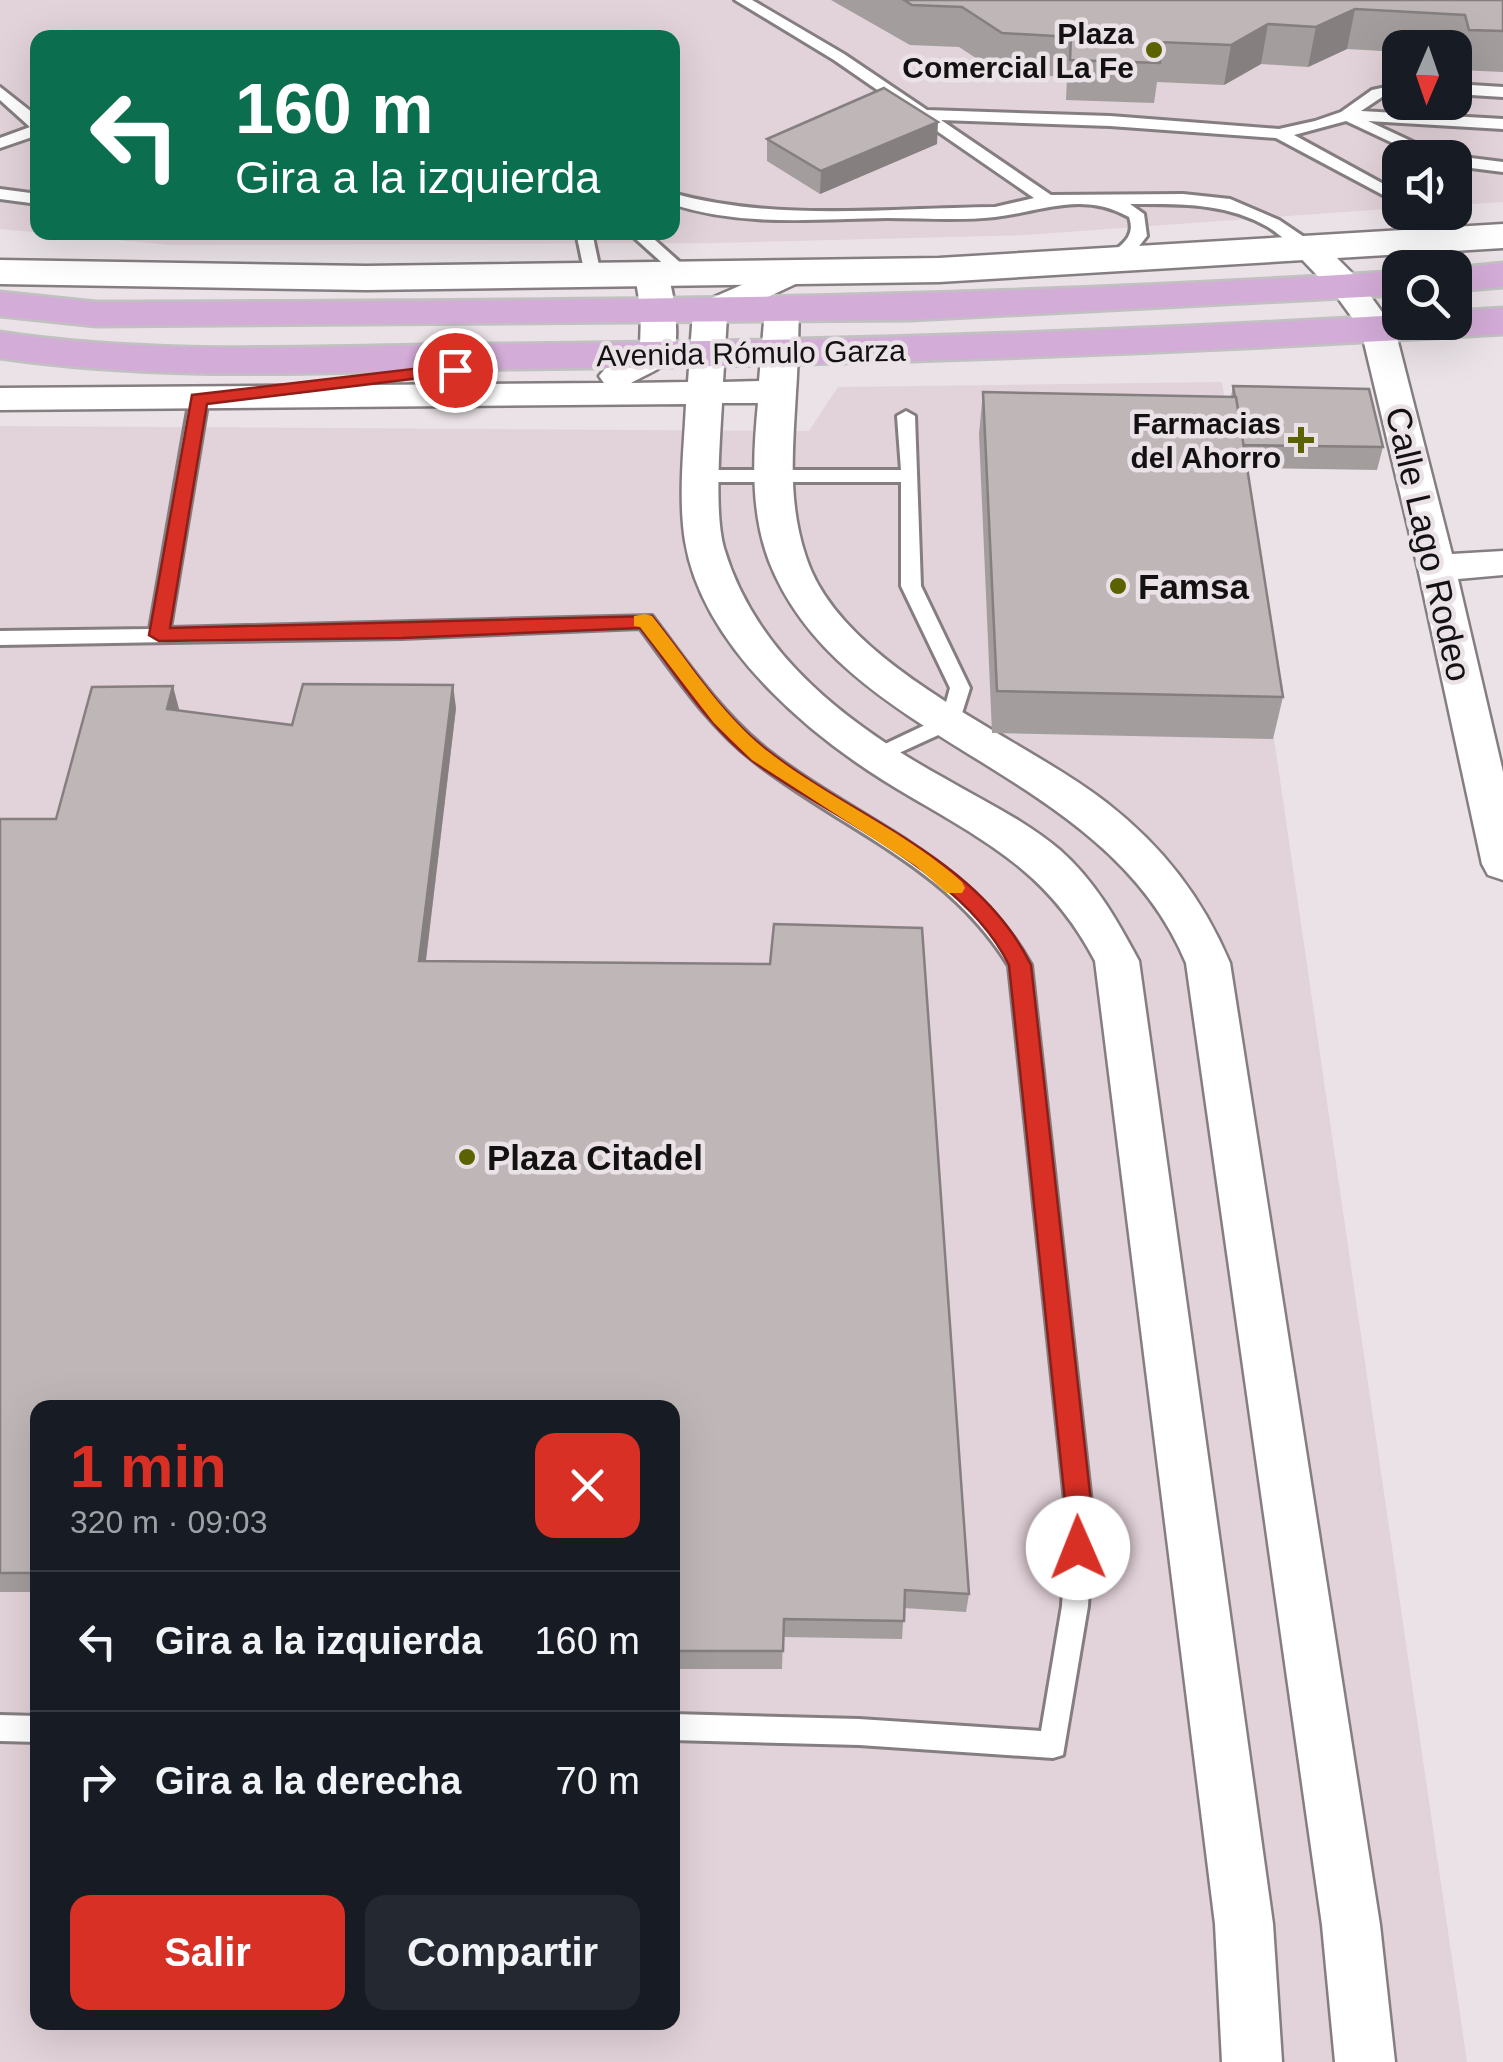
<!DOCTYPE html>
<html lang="es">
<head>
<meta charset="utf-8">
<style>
	:root { --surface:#171b24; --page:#242831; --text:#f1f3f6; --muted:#9ea1a6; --line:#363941; --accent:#d93025 }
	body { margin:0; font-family:Helvetica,sans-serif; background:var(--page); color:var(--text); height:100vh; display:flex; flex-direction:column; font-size:38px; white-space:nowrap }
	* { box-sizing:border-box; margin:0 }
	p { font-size:32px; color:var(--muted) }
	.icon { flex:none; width:55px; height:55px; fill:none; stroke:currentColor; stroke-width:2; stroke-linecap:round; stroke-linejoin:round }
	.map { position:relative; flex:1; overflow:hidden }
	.details { position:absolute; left:30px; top:1400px; width:650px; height:630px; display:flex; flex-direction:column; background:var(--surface); border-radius:20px; box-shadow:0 10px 40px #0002 }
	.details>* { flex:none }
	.top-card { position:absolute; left:30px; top:30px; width:650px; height:210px; border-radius:20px; box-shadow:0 10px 40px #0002; background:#0b6e4f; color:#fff; overflow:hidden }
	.needle { width:65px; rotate:182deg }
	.fabs { position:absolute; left:1382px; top:30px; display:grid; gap:20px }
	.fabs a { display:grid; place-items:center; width:90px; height:90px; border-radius:20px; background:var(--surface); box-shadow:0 10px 40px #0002; font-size:50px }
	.pin { position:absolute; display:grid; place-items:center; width:85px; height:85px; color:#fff; margin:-42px; border:5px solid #fff; border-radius:50%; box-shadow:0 2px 10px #0007 }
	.me { position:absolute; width:110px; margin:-55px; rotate:359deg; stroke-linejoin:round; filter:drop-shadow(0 0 8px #0008) }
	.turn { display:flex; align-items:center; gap:35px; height:210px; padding:0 40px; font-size:45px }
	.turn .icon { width:130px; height:130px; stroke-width:2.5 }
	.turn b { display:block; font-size:70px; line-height:85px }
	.round { display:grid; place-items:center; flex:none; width:105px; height:105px; border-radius:20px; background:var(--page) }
	.headline { display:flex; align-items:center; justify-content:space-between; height:170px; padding:0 40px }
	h1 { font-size:60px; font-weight:700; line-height:75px; color:var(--accent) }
	.button { display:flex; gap:20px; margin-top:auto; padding:20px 40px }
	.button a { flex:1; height:115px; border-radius:20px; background:var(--accent); color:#fff; font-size:40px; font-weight:700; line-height:115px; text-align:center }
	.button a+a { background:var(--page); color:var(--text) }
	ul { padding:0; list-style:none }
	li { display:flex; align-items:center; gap:30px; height:140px; padding:0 40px; border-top:2px solid var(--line) }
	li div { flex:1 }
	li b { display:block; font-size:38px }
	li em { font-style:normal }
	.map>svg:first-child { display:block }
	.built { fill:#e2d2d9; fill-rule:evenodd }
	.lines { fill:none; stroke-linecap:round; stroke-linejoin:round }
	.service-casing { stroke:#857e81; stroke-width:6 }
	.minor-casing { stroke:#857e81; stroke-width:5 }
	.tertiary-casing { stroke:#857e81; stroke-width:5 }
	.primary-casing { stroke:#c2c1c1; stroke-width:5 }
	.service { fill:#fff; fill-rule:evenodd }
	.minor { fill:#fff; fill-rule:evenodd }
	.tertiary { fill:#fff; fill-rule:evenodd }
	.primary { fill:#d3acd7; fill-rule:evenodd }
	.wall { fill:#a39d9d }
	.shaded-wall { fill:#857f80 }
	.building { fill:#beb6b7; stroke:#857f80; stroke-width:2.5 }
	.route { fill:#d93025; stroke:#8d1f18; stroke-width:2.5 }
	.slow { fill:#f59e0b }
	.poi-dot { fill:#5b6300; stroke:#eae2e6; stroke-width:4 }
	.labels { text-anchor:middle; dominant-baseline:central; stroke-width:9; stroke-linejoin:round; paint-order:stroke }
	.far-poi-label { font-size:30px; font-weight:bold; fill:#131112; stroke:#eae2e6; text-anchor:end }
	.far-street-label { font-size:30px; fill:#131112; stroke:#eae2e6 }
	.street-label { font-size:35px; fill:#131112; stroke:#eae2e6 }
	.poi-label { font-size:35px; font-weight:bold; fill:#131112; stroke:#eae2e6; text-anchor:start }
</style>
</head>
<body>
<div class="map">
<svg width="1503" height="2062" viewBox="0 0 1503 2062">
	<rect width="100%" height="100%" fill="#eae2e6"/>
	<g class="built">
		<path d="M0,0H1503V202L1455,205V158H1400V208L1025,235L711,243L170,245L0,229ZM38,38H672V232H38ZM1400,48H1455V102H1400Z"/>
		<path d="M1222,382L1467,2062H0V426L809,431L838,387ZM38,1408H672V2022H38Z"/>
	</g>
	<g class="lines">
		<g class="service-casing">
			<g id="service">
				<path d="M735,0H752L844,54L927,110L1110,116L1279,129L1315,121L1341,112L1372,90L1400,84V94L1382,97L1361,111L1503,119V129L1368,121L1447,158H1425L1346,121L1294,135L1400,193V204L1276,138L1110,126L941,120L1051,195L1183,194L1230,199L1279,220L1313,243L1315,247L1307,252C1292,247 1281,235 1268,227C1225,202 1178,204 1130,204L1144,214L1147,236L1136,250L1111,266L1103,261C1117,246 1137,240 1129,217C1082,191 1044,211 995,217C960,221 922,218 887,218C815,219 742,227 672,204V193C776,222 888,208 995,207L1034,198L834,60Z"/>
				<path d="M1455,84L1503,87V97L1455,94Z"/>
				<path d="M0,87L38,117V135L0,148V138L30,127L0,100Z"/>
				<path d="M1455,156L1503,162V172L1455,166V158H1450Z"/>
				<path d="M0,189L38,194V204L0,199Z"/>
				<path d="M1418,212H1439L1483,239L1469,242Z"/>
				<path d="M576,232H592L601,275L599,279L593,280L585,275Z"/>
				<path d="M628,232H646L693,274L685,279L679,278Z"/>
				<path d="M199,394L208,399L170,628L652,616C687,663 721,713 767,750C860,823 970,855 1031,965L1093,1520L1088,1606L1063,1755L1053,1758L859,1745L672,1740V1714L859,1719L1041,1731L1062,1606L1067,1520L1009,966C947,865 844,831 754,761C708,725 675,675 640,628L402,638L0,645V631L150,629L190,399Z"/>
				<path d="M906,411L915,416L921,586L970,688L958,726L875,764L868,762L865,757L868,752L942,717L950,688L901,586V482H702L693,476L702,470H901L897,416Z"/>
				<path d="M0,1715L38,1716V1742L0,1741Z"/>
			</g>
		</g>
		<g class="minor-casing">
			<g id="minor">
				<path d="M1307,237L1319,240L1359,280L1395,330L1452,554L1503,551V575L1458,579L1503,772V880L1488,875L1482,864L1418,568L1361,330L1335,294L1290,247L1295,240Z"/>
				<path d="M790,264L802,267L807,274L802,281L727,316L723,382L759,381L765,310L770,303H794L799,310C798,337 798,367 796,392C793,448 787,501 806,557C842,668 1020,735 1107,803C1163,847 1202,897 1230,963L1380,1925L1395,2062H1335L1322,1925L1186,963C1104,765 841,746 769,561C750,511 753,454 758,403H722C720,442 714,512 724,548C756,656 850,726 944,778C983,801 1025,820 1060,850C1095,881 1117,920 1139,961L1273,1924L1282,2062H1222L1215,1924L1095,961C1050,875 991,844 911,797C820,745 703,651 685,541C678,497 684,448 686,404L0,410V388L604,383L599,376L605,369L640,348L641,312L635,275L640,268H664C674,282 681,341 672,356C665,368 643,376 631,383L688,382L693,311L698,304Z"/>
			</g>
		</g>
		<g class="tertiary-casing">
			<path id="tertiary" d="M1503,224V248L939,282L366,290L0,284V260L366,266L939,258Z"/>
		</g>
		<g class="primary-casing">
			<g id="primary">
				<path d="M1503,263V287L1455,291V268H1452Z"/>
				<path d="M1400,271V295L911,320L96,326L0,316V292L96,302C531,301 966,300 1400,271Z"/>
				<path d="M1503,308V334C1173,354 844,366 513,369C343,371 169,383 0,358V332C164,357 333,345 499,344C800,341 1100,333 1400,315V322H1455V311Z"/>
			</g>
		</g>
		<use href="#service" class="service"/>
		<use href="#minor" class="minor"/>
		<use href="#tertiary" class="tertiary"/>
		<use href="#primary" class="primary"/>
	</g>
	<g class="wall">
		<path d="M831,0H1503V72L1459,70L1455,55V48H1400V52L1347,49L1308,67L1261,64L1224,85L1157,82L1154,103L1066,100L1067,77L999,73L959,47L910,45Z"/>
		<path d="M767,139L937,144L820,194L767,161Z"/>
		<path d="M1233,386L1383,447L1377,470L1247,468L1283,697L1273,739L992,733L979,434L983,392L1231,397Z"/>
		<path d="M456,708L426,961L969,1594L966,1612L904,1608L902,1639L783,1637L782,1669H672V1408H38V1592H0V819H56L179,709L178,711L292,725Z"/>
	</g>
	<g class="shaded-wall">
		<path d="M1355,9L1347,49L1308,67L1316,27Z"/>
		<path d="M1268,24L1261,64L1224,85L1231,45Z"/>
		<path d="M938,122L937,144L820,194L821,171Z"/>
		<path d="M453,685L456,708L423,983L419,961Z"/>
		<path d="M173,686L179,709L173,732L167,709Z"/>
	</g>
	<g class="building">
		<path d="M904,0H1503V31L1469,30L1465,15L1355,9L1316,27L1268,24L1231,45L1158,42L1160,63L1070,60L1071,37L1002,33L962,7L912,5Z"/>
		<path d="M884,88L938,122L821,171L767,139Z"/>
		<path d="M1233,386L1369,389L1383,447L1243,445Z"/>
		<path d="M983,392L1236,397L1283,697L997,691Z"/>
		<path d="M303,684L453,685L419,961L770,964L774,924L922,928L969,1594L905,1590L904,1621L784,1619L783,1651H672V1408H38V1573H0V819H56L92,687L173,686L167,709L292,725Z"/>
	</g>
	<path class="route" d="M455,364L464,370L461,373L207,404L170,628L652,616C688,661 721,715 767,750C856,820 978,857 1031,965L1093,1520L1088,1557L1078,1560L1069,1557L1065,1548L1067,1520L1009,965C964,873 834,820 754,762C708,727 675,672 640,628L402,638L159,641L149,635L192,395Z"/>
	<path class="slow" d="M645,614L652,616C688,661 721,714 766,750C828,799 903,829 962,882L965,888L962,893H947L916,866L752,760L714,723L640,627L634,626V616Z"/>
	<g class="poi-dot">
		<circle cx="1154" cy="50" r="10"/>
		<path d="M1296 425h10v10h10v10h-10v10h-10v-10h-10v-10h10z"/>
		<circle cx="1118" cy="586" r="10"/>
		<circle cx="467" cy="1157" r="10"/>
	</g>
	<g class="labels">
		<g class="far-poi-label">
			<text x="1134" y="33">Plaza<tspan x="1134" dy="34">Comercial La Fe</tspan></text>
			<text x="1281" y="423">Farmacias<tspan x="1281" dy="34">del Ahorro</tspan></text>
		</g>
		<g class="far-street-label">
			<text transform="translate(751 353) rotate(-1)">Avenida Rómulo Garza</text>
		</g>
		<g class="street-label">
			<text transform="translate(1429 544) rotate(77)">Calle Lago Rodeo</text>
		</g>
		<g class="poi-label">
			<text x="1138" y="586">Famsa</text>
			<text x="487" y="1157">Plaza Citadel</text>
		</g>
	</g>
</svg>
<div class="fabs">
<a><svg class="needle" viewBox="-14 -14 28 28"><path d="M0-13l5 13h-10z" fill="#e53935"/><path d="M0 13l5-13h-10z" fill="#9ea1a6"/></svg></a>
<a><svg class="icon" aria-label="sound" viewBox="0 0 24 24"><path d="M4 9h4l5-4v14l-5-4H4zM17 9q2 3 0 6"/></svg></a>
<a><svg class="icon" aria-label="search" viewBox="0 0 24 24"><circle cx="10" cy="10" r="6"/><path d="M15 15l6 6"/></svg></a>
</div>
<div class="pin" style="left:455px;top:370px;background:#d93025"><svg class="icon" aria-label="arrive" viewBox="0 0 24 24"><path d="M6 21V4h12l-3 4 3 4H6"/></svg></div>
<svg class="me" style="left:1078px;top:1548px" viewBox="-20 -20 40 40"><circle r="19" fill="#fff"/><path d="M0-13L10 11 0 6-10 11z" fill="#d93025"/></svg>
<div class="top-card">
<div class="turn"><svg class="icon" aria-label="left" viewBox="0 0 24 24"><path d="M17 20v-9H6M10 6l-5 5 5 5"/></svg><div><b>160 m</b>Gira a la izquierda</div></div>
</div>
<section class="details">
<div class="headline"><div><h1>1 min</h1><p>320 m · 09:03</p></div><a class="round" style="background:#d93025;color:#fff"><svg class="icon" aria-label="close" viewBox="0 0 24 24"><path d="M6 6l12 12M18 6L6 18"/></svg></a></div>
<ul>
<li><svg class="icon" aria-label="left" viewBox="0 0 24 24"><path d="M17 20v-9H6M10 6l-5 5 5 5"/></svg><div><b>Gira a la izquierda</b></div><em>160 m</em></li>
<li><svg class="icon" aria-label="right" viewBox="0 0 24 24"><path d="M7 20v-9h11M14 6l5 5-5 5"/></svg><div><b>Gira a la derecha</b></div><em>70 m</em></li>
</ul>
<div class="button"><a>Salir</a><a>Compartir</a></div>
</section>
</div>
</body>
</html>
